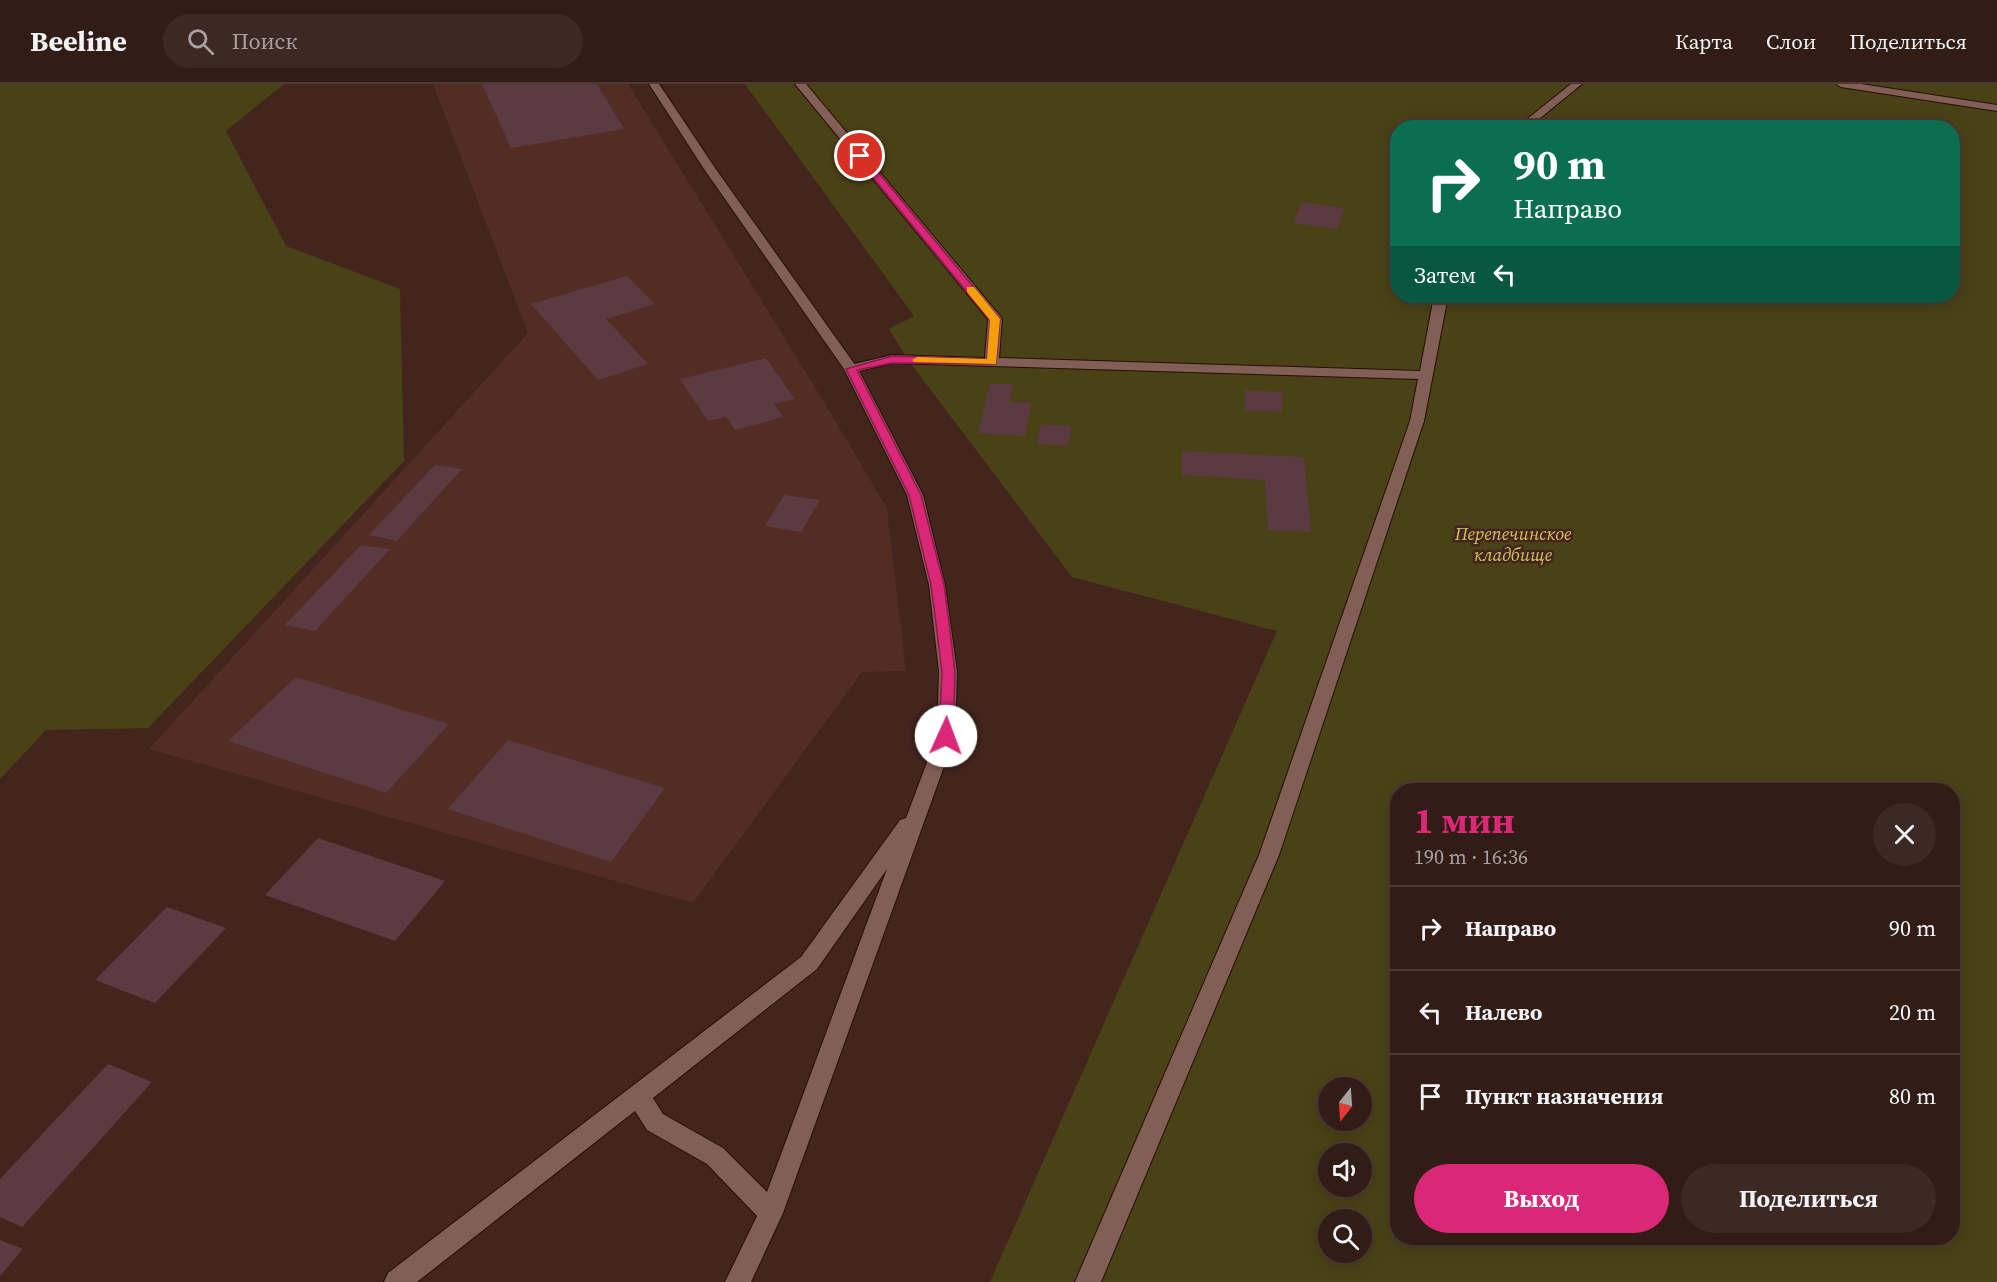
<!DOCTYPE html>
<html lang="ru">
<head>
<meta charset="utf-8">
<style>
	:root { --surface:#321c16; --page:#3d2923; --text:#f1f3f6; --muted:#a8a1a1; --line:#4d3a35; --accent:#db2777 }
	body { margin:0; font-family:"Source Serif 4",serif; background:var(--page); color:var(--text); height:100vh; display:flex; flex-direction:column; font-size:22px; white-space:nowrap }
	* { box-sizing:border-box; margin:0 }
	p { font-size:20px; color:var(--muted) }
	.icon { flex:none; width:33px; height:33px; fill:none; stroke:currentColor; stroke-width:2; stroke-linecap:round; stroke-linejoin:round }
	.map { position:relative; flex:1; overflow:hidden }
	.details { position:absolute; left:1390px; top:699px; width:570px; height:462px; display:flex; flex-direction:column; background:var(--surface); border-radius:24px; box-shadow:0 3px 15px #0003,0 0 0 2px var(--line) }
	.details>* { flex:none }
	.guide { position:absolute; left:1390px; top:36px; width:570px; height:183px; border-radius:24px; box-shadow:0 3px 15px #0003,0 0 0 2px var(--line); background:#0b6e4f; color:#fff; overflow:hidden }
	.needle { width:39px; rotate:197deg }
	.fabs { position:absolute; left:1318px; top:993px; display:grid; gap:12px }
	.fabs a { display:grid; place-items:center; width:54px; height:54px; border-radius:50%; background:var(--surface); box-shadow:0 3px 15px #0003,0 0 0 2px var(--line); font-size:30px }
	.pin { position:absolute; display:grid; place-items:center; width:51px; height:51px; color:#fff; margin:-26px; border:3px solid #fff; border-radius:50%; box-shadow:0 2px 6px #0007 }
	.me { position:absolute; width:66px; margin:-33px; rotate:2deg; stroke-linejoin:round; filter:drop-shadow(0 0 4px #0008) }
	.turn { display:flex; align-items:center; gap:21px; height:126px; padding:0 24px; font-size:27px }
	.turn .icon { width:78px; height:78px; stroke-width:2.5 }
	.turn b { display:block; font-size:42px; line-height:51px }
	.then { display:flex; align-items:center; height:57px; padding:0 24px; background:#0003; gap:12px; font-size:22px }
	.round { display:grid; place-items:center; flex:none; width:63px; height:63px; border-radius:32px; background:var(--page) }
	.summary { display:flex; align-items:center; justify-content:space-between; height:102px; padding:0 24px }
	h1 { font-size:36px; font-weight:700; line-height:45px; color:var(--accent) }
	.action { display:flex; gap:12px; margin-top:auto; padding:12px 24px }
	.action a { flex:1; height:69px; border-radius:36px; background:var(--accent); color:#fff; font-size:24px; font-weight:700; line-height:69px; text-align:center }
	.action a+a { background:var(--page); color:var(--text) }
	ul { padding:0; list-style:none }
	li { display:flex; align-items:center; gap:18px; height:84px; padding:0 24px; border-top:2px solid var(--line) }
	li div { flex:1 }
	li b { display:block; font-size:22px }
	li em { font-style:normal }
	header { display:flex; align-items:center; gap:36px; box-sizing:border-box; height:84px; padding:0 30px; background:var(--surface); border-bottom:2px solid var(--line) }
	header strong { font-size:28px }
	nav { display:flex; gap:33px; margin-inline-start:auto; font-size:21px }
	.search { width:420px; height:54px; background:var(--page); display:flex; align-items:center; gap:15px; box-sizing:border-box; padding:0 21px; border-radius:33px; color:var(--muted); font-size:22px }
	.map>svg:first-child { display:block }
	.built { fill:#512d23 }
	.green { fill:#4a4217; fill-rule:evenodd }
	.building { fill:#5b3a42 }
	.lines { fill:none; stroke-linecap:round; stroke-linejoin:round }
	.lane-casing { stroke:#280d06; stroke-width:2 }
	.street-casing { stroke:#280d06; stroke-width:2 }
	.lane { fill:#825f56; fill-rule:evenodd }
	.street { fill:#825f56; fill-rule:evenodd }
	.route { fill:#db2777; stroke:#8e194d; stroke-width:1.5 }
	.slow { fill:#f59e0b }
	.labels { text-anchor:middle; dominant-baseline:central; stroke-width:5; stroke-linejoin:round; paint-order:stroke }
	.park-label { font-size:18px; font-style:italic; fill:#d4c15c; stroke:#43251d }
</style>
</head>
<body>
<header>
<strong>Beeline</strong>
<div class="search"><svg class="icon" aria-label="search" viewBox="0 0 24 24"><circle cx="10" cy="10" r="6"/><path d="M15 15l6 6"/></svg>Поиск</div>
<nav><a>Карта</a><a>Слои</a><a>Поделиться</a></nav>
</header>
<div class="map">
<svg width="1997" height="1198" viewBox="0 0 1997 1198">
	<rect width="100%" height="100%" fill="#43251d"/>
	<path class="built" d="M433,0H628L821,313L887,424L906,587L862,588L693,819L149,665L528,249Z"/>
	<g class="green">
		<path d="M0,0H284L226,47L286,162L400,205L404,377L148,644L46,646L0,695Z"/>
		<path d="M745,0H1997V1198H990L1277,547L1072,493L908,276L889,245L914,232ZM1398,44H1953V212H1398ZM1398,706H1953V1154H1398ZM1329,1004H1362V1036H1329ZM1329,1070H1362V1102H1329ZM1329,1136H1362V1168H1329Z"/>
	</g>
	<g class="building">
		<path d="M482,0H597L624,45L511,64Z"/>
		<path d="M1301,118L1344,124L1338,145L1294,139Z"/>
		<path d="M627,192L655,220L606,235L648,280L598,296L531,220Z"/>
		<path d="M766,274L795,315L774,320L783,333L735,346L726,333L708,337L680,295Z"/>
		<path d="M990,299L1013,301L1010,318L1031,319L1025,352L978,349Z"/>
		<path d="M1245,306L1282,308V328L1245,326Z"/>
		<path d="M1041,340L1071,342L1068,362L1037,360Z"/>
		<path d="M1182,367L1304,373L1311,448L1268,446L1265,396L1182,391Z"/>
		<path d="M435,381L462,385L397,457L369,451Z"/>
		<path d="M784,411L820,416L801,448L765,442Z"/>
		<path d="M361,461L390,465L315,547L285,541Z"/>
		<path d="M296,593L449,640L386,709L228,657Z"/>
		<path d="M508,656L665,704L611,778L448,725Z"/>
		<path d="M318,754L445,797L395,857L265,811Z"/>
		<path d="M167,823L226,844L155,919L95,896Z"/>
		<path d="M108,980L152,998L22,1143L0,1133V1095Z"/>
		<path d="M0,1156L23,1165L0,1192Z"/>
	</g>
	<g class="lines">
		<g class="lane-casing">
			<g id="lane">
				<path d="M795,0H806L1000,232L1002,235L999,274L1420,287L1434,212H1448L1424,337L1279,771L1101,1198H1075L1259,771L1410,337L1418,295L892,279L851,289L846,288L844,285L846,282L892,271L985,274L988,235Z"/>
				<path d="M1571,0H1582L1528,44H1516Z"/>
				<path d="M1836,0H1861L1997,21V27L1841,3Z"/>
			</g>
		</g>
		<g class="street-casing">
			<path id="street" d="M649,0H659L715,84L858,285L923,411L945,501L957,588L955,652L783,1129L751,1198H725L757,1132L707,1080L647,1046L635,1027L417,1198H384L388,1189L801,873L900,736L906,734L937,652L939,588L929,501L907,411L844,285L704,85ZM887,785L767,1108L723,1064L663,1030L653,1014L817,885Z"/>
		</g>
		<use href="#lane" class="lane"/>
		<use href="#street" class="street"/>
	</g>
	<path class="route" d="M857,70H863L1000,235L996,280L892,279L857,286L921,411L944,501L947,523L955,588L953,652L946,657L939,652L942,588L934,523L931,501L909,411L846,285L892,272L987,275L990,236L857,74Z"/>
	<path class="slow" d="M967,203H974L1000,235L996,280L914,278L912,276L917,273L987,275L990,236L967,208Z"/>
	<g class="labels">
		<g class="park-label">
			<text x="1513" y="449">Перепечинское<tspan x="1513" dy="21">кладбище</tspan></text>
		</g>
	</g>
</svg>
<div class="fabs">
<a><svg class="needle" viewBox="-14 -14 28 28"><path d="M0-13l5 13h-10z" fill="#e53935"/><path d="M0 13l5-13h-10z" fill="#a8a1a1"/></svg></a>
<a><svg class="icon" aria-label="sound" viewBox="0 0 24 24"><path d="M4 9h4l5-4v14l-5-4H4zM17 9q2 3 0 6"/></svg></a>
<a><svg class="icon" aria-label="search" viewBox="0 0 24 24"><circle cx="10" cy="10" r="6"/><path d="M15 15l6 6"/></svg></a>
</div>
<div class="pin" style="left:860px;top:72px;background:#d93025"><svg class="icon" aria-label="arrive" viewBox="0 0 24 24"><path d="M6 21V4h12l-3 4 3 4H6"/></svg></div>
<svg class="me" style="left:946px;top:652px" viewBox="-20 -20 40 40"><circle r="19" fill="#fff"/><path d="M0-13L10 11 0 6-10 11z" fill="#db2777"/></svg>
<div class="guide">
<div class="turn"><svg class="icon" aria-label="right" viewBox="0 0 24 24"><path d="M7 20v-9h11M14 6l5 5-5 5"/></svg><div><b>90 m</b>Направо</div></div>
<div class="then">Затем<svg class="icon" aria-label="left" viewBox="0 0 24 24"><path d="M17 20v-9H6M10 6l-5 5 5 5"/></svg></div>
</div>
<section class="details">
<div class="summary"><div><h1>1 мин</h1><p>190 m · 16:36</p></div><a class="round"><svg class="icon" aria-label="close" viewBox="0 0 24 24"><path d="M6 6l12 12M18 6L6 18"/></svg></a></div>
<ul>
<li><svg class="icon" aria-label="right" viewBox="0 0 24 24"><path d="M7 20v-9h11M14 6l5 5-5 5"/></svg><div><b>Направо</b></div><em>90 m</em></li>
<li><svg class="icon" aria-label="left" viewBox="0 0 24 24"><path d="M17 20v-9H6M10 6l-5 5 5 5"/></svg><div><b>Налево</b></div><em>20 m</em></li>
<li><svg class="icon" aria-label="arrive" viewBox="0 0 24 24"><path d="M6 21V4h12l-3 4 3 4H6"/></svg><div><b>Пункт назначения</b></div><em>80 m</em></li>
</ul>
<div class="action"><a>Выход</a><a>Поделиться</a></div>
</section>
</div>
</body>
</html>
